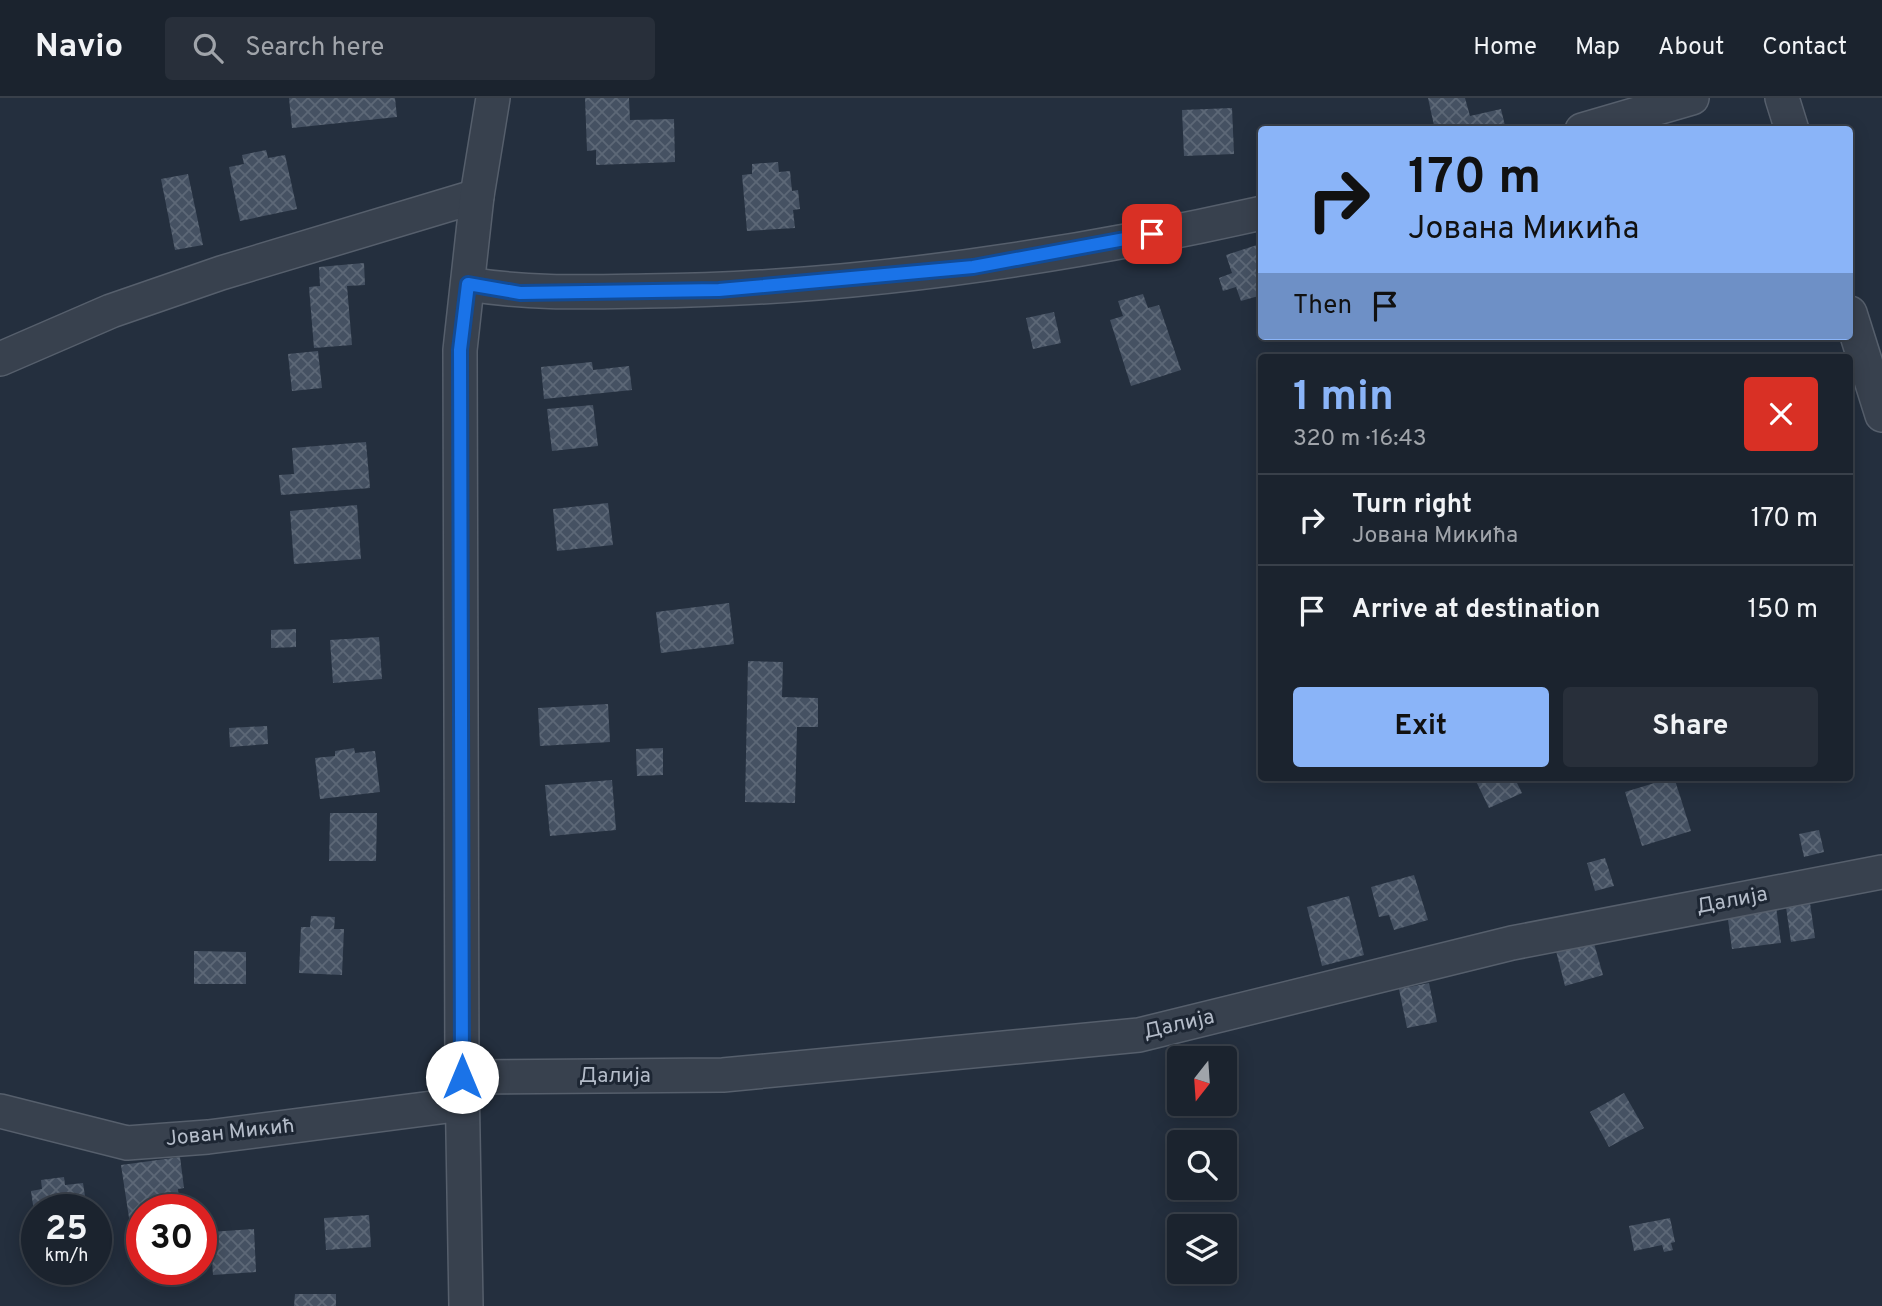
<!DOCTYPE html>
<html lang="en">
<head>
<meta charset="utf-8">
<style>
	:root { --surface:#1b232e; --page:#282f3a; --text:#f1f3f6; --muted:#a0a4aa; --line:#39404a; --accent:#8ab4f8 }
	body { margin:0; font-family:Overpass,sans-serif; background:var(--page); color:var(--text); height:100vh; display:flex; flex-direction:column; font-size:26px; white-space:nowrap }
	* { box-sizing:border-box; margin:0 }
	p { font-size:23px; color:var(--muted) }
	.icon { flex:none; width:38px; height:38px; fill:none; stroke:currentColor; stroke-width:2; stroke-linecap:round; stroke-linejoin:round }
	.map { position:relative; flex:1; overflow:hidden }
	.details { position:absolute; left:1258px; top:256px; width:595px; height:427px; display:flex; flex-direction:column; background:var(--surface); border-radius:7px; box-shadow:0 4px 18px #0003,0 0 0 2px var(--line) }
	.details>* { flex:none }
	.guide { position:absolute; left:1258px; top:28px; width:595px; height:214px; border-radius:7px; box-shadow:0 4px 18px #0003,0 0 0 2px var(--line); background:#8ab4f8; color:#111; overflow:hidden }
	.needle { width:46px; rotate:197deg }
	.tools { position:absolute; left:1167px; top:948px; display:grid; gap:14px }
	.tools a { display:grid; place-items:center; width:70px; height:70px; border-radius:7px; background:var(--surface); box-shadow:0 4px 18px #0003,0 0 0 2px var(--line); font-size:35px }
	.speed { position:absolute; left:21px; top:1096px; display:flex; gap:14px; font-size:35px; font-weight:700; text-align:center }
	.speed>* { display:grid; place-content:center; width:91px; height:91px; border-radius:50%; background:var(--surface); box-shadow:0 4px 18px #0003,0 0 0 2px var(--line); line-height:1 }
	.speed small { font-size:18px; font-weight:400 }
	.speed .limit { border:10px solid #d22; background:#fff; color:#111 }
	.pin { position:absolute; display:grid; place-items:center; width:60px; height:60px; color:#fff; margin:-30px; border-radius:14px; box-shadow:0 4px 10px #0006 }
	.me { position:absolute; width:77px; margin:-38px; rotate:0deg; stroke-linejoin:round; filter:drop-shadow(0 0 5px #0008) }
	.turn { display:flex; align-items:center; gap:24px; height:147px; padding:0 35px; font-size:32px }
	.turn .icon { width:91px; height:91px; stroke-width:2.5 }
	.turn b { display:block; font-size:49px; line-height:60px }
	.then { display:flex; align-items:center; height:66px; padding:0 35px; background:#0003; gap:14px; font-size:26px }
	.round { display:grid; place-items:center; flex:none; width:74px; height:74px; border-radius:7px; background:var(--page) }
	.headline { display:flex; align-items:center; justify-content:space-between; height:119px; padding:0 35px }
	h1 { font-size:42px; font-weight:700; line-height:52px; color:var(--accent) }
	.primary-button { display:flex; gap:14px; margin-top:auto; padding:14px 35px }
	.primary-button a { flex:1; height:80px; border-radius:7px; background:var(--accent); color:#111; font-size:28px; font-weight:700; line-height:80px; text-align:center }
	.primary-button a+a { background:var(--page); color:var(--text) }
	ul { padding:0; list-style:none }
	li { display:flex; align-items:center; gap:21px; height:91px; padding:0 35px; border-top:2px solid var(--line) }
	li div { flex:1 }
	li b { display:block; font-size:26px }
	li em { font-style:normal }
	header { display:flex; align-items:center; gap:42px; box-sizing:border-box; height:98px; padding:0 35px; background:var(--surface); border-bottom:2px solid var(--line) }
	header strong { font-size:33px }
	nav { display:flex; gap:38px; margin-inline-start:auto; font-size:24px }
	.search { width:490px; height:63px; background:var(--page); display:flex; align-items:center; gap:18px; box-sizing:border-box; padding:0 24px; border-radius:7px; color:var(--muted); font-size:26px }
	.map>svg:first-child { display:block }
	.building { fill:url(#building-cross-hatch) }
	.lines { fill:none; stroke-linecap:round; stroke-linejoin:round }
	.minor-casing { stroke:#565f6c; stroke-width:36 }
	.minor { stroke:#38414e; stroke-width:33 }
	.route-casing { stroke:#114b97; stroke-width:18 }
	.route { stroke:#1a73e8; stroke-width:12 }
	.labels { text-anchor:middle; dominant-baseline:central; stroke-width:6; stroke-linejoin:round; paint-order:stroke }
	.street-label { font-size:21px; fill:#b4bcc9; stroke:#1d2633 }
</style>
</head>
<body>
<header>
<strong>Navio</strong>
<div class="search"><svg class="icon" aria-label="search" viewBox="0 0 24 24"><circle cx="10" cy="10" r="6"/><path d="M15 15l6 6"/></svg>Search here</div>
<nav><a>Home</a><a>Map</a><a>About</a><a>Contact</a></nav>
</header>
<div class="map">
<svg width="1882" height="1208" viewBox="0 0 1882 1208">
	<defs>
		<pattern id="building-cross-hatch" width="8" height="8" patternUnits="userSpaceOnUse" patternTransform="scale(1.75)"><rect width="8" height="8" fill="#455162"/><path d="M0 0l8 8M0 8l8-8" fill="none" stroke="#5d6877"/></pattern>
	</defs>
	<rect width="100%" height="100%" fill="#242f3e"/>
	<g class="building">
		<path d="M289,0H395L397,19L292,30Z"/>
		<path d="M585,0H629L630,22L674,21L675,64L596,67V52L587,53Z"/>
		<path d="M1428,0H1465L1470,18L1501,11L1506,32H1435Z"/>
		<path d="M1232,10L1234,56L1184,58L1182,12Z"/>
		<path d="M266,52L268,60L285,57L297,111L240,123L229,69L244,66L242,57Z"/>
		<path d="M778,64L779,74L790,73L792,93L798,92L800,111L793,112L795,130L747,133L742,77L752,76V66Z"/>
		<path d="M188,76L203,147L175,152L161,81Z"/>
		<path d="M1257,147L1262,163V197L1241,203L1236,189L1223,193L1219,180L1232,175L1226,157Z"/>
		<path d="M364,165L365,187L347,188L352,247L314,250L309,189L320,188L319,169Z"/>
		<path d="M1143,196L1148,210L1159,207L1181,272L1131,288L1110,222L1123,218L1118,203Z"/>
		<path d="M1054,214L1061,245L1033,251L1026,220Z"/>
		<path d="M318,253L322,290L292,293L288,256Z"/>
		<path d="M592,264L593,272L629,268L632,292L544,301L541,269Z"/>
		<path d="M593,307L598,348L552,353L547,311Z"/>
		<path d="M366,344L370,390L281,397L279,377L294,376L292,350Z"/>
		<path d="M608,405L613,447L557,453L553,411Z"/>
		<path d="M357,407L361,461L294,466L290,413Z"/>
		<path d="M729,505L734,546L661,555L656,514Z"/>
		<path d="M296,531V549L271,550V532Z"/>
		<path d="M379,539L382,581L333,585L330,542Z"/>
		<path d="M748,563L783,564L782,599L818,600V629H797L795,705L745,704Z"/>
		<path d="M608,606L610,644L540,648L538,610Z"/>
		<path d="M267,628L268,646L230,649L229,630Z"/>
		<path d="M354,650L355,655L375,653L380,694L320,701L315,660L335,658V653Z"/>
		<path d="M663,650V677L637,678L636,651Z"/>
		<path d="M1474,679H1514L1522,695L1489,710Z"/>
		<path d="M1674,679L1691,733L1642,748L1625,694Z"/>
		<path d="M612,682L616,732L550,738L545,687Z"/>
		<path d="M330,715H377L376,763H329Z"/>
		<path d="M1819,732L1824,754L1804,759L1799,736Z"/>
		<path d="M1605,760L1614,788L1595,793L1587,765Z"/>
		<path d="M1414,777L1428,822L1394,832L1389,817L1379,819L1371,789Z"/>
		<path d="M1349,798L1364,857L1322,868L1307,809Z"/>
		<path d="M1775,801L1781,845L1732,851L1726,807Z"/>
		<path d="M1810,805L1815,840L1791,844L1786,809Z"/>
		<path d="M311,818L335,819L334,831H344L342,877L299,875L301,829H310Z"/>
		<path d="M1591,835L1603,877L1565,888L1554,845Z"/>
		<path d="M194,853L246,854V886H194Z"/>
		<path d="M1429,885L1437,924L1407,930L1399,891Z"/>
		<path d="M1624,995L1644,1030L1609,1049L1590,1014Z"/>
		<path d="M180,1059L184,1090L178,1091L180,1111H142V1132L131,1133L121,1067Z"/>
		<path d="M64,1079L65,1087L83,1085L87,1111H37L35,1121L31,1093L42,1091L41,1082Z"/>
		<path d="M369,1117L371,1149L326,1152L324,1120Z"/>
		<path d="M1670,1120L1675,1144L1671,1145L1673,1152L1664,1154L1662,1147L1634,1153L1629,1128Z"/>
		<path d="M254,1131L256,1174L213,1177L210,1134Z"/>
		<path d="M295,1196H336V1208H294Z"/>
	</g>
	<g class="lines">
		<g class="minor-casing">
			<g id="minor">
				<path d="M1782,0L1792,32"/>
				<path d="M1582,32L1692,0"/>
				<path d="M468,186C529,196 585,194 647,193C854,191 1061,160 1262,115"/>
				<path d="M1850,215L1882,317"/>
				<path d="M0,261L111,213L221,175L477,98"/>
				<path d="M462,979L723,977L1139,937L1512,845L1882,774"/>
				<path d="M0,1013L127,1045L208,1039L463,1006"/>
				<path d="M466,1208L462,979L460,252L477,98L493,0"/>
			</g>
		</g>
		<use href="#minor" class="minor"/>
	</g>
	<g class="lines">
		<g class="route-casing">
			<path id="route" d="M462,979L460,252L468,186L520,195L719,192L973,169L1152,136"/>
		</g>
		<use href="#route" class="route"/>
	</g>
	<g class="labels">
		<g class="street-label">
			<text transform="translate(1732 803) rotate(-11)">Далија</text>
			<text transform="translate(1179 927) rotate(-13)">Далија</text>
			<text x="615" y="978">Далија</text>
			<text transform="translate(230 1035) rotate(-6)">Јован Микић</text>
		</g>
	</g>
</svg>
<div class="tools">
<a><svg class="needle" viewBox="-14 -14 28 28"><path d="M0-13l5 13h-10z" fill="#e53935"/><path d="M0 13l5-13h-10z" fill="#a0a4aa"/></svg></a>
<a><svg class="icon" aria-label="search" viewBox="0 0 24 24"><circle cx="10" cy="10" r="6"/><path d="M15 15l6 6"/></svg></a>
<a><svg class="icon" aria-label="layers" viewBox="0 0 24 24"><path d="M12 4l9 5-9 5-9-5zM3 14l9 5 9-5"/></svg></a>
</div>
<div class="speed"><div>25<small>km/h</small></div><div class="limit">30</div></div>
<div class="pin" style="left:1152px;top:136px;background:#d93025"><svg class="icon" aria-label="arrive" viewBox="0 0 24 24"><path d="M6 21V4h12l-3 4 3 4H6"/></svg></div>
<svg class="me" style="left:462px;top:979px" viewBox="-20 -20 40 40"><circle r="19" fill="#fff"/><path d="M0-13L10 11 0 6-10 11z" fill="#1a73e8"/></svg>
<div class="guide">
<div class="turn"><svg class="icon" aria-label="right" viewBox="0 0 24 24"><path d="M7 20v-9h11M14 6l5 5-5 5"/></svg><div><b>170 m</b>Јована Микића</div></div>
<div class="then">Then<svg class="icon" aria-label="arrive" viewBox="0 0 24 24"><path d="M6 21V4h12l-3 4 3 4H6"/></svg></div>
</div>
<section class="details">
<div class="headline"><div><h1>1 min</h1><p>320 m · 16:43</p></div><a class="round" style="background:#d93025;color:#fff"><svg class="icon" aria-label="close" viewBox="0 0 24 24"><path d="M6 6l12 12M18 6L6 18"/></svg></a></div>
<ul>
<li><svg class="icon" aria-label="right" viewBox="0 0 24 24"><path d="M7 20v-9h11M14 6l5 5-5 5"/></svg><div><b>Turn right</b><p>Јована Микића</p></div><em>170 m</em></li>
<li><svg class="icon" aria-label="arrive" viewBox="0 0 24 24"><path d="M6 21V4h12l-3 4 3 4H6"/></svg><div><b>Arrive at destination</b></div><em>150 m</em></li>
</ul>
<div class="primary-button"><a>Exit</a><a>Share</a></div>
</section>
</div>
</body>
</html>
